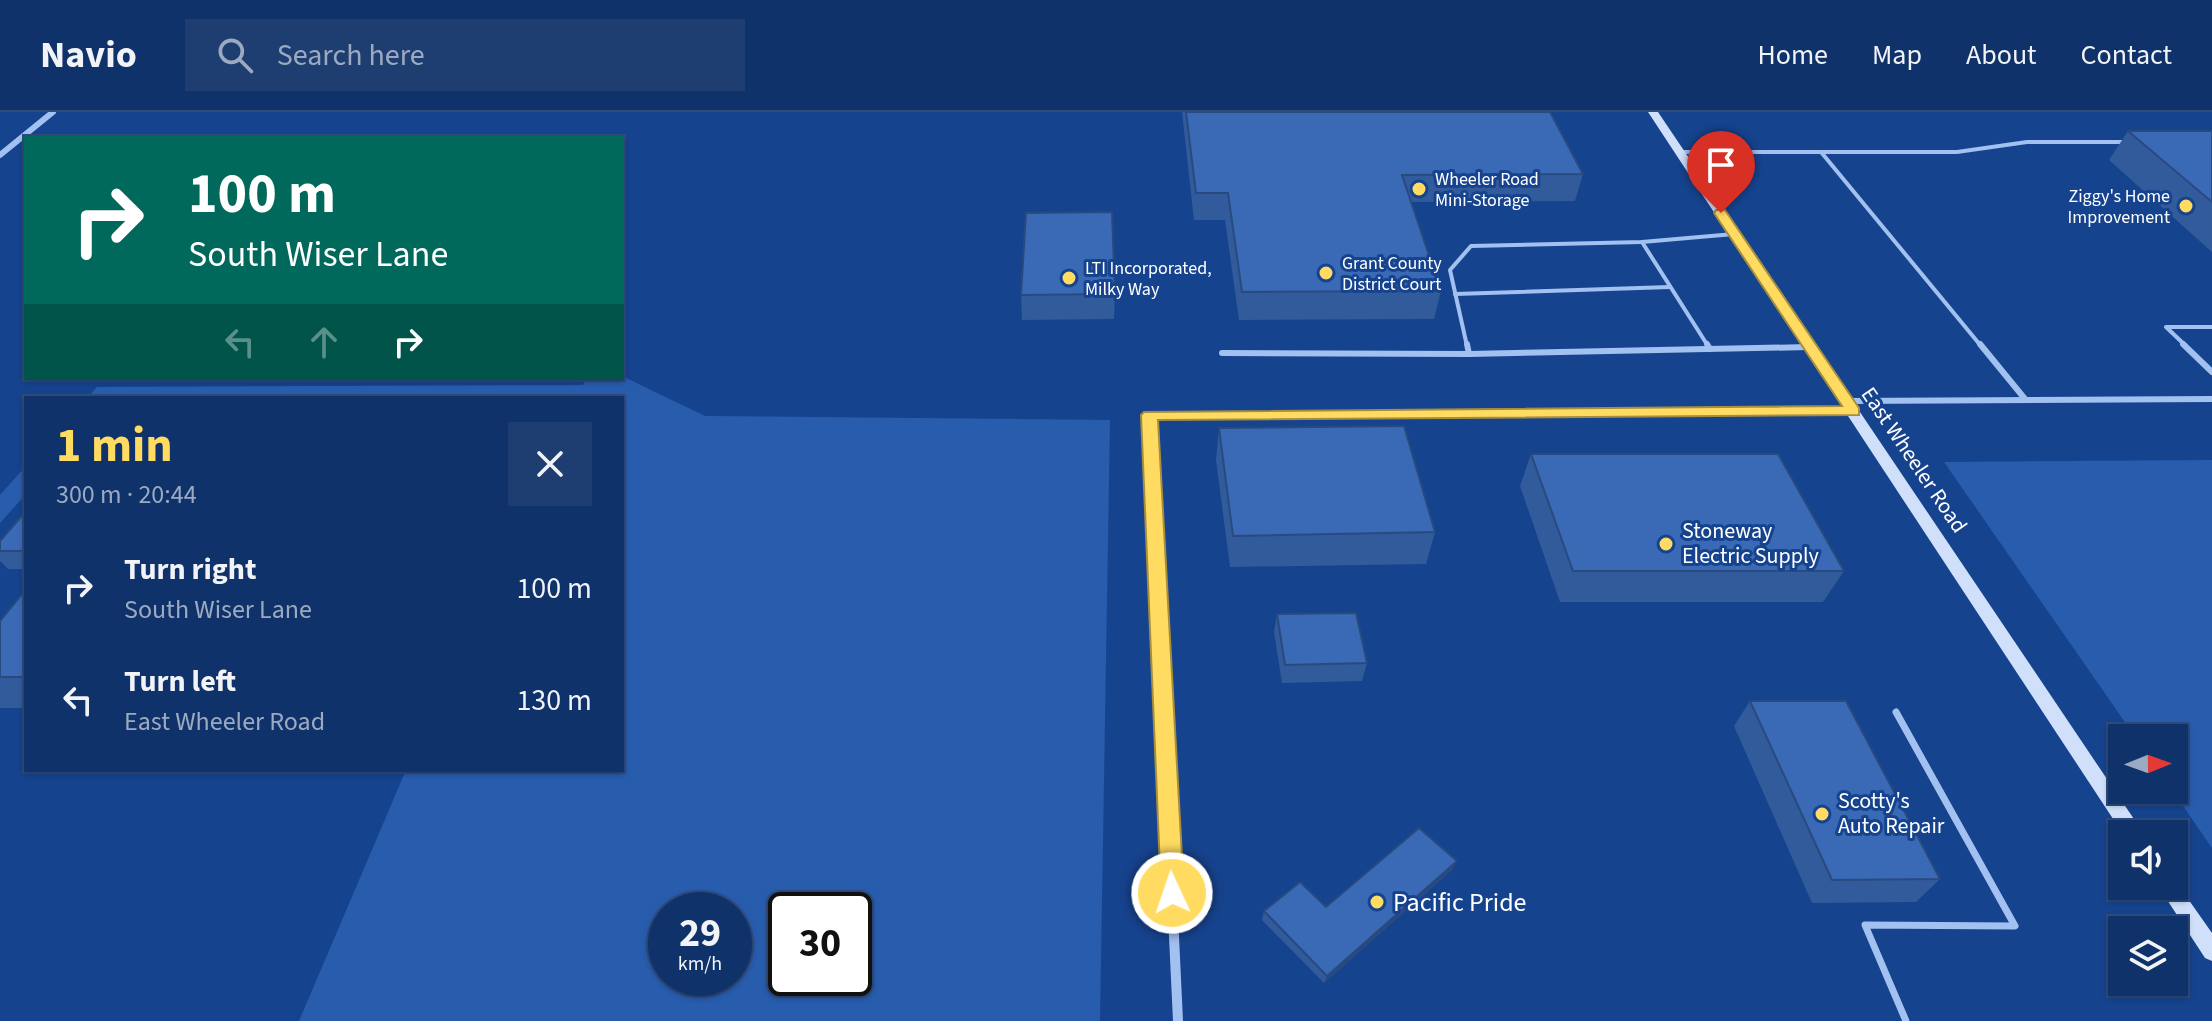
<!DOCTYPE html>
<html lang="en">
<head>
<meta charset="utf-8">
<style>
	:root { --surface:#10326a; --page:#1e3e72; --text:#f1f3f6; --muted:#9caac1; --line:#304d7e; --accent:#ffdb61 }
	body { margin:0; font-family:"Source Sans 3",sans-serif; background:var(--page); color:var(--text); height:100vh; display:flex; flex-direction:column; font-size:30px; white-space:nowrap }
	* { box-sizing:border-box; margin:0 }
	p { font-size:26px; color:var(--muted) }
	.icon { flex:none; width:44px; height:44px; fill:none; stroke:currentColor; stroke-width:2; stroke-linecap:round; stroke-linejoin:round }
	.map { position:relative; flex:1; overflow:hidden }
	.panel { position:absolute; left:24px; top:284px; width:600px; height:376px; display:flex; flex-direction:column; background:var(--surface); border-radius:0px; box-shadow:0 2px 6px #0004,0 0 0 2px var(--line) }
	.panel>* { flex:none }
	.banner { position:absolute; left:24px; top:24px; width:600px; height:244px; border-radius:0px; box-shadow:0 2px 6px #0004,0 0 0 2px var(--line); background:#00695c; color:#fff; overflow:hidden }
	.needle { width:52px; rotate:89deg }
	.controls { position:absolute; left:2108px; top:612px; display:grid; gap:16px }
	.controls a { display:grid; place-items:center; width:80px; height:80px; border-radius:0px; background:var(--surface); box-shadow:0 2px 6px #0004,0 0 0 2px var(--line); font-size:40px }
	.speed { position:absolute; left:648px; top:780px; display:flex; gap:16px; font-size:40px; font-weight:700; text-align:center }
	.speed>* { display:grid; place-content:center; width:104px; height:104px; border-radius:50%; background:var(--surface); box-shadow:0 2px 6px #0004,0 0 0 2px var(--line); line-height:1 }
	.speed small { font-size:20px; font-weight:400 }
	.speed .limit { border:4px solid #111; border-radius:12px; background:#fff; color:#111 }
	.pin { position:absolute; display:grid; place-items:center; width:68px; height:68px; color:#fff; margin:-82px -34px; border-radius:50% 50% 50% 0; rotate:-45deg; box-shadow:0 0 8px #0007 }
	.pin .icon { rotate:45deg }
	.me { position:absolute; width:88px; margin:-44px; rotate:357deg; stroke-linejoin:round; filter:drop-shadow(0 0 6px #0008) }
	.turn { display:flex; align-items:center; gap:28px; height:168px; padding:0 32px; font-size:36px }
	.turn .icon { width:104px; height:104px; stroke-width:2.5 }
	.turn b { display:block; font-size:56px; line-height:68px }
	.lanes { display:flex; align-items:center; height:76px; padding:0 32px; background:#0003; justify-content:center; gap:40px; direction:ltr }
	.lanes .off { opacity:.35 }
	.round { display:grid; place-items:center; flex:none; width:84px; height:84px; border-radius:0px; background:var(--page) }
	.head { display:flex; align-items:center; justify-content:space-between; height:136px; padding:0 32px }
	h1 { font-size:48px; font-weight:700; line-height:60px; color:var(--accent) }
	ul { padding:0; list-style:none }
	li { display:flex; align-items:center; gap:24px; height:112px; padding:0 32px }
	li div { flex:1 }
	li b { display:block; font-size:30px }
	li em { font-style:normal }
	header { display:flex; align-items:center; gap:48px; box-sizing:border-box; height:112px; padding:0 40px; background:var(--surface); border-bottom:2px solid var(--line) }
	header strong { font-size:38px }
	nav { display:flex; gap:44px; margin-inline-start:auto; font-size:28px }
	.search { width:560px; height:72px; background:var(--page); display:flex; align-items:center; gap:20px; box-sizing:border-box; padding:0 28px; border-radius:0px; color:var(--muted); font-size:30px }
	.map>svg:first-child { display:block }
	.green { fill:#285cad; fill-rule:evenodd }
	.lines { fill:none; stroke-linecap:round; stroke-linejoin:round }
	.service-far2 { stroke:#a2c0f0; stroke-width:4 }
	.service-far1 { stroke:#a2c0f0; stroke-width:6 }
	.service { stroke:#a2c0f0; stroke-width:7 }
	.minor-far2 { stroke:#a2c0f0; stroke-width:6 }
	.minor-far1 { stroke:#a2c0f0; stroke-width:7 }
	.minor { stroke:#a2c0f0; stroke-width:10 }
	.secondary { fill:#d0e0fb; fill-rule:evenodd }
	.wall { fill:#325b9c }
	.shaded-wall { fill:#294a7f }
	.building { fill:#3a6ab5; stroke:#294a7f; stroke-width:2 }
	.route { fill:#ffdb61; stroke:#a68e3f; stroke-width:2 }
	.poi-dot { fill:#ffdb61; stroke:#16438e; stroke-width:3 }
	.labels { text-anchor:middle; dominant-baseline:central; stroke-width:6; stroke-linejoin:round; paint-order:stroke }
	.far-poi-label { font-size:18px; fill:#fff; stroke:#16438e; text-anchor:start }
	.street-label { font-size:22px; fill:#fff; stroke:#16438e }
	.poi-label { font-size:22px; fill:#fff; stroke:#16438e; text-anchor:start }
	.near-poi-label { font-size:26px; fill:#fff; stroke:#16438e; text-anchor:start }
</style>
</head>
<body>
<header>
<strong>Navio</strong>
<div class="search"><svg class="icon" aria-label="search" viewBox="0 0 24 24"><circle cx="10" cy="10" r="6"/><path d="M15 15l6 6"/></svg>Search here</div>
<nav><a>Home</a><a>Map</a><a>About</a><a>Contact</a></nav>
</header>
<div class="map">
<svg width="2212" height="909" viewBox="0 0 2212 909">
	<rect width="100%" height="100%" fill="#16438e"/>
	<g class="green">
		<path d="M624,265L705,304L1110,308L1100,909H299L406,658H622V286H87L97,275L583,273L586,266ZM666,798H734V866H666ZM786,798H854V866H786Z"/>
		<path d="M2212,348V736L2172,678L2174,626H2136L1944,350Z"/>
		<path d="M26,354V382L0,411V383Z"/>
	</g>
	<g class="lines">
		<g class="service-far2">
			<path d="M1680,40H1957L2027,30H2128"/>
			<path d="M1821,40L1981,234"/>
			<path d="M1642,130L1708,234"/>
			<path d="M1455,182L1670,175"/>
			<path d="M1467,234L1450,158L1471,134L1642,130L1734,122"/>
			<path d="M2186,234L2166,215H2212"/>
		</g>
		<g class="service-far1">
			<path d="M1707,232L1710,237"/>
			<path d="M1980,232L2025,287"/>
			<path d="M2183,232L2212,260"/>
			<path d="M1222,241L1469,242L1467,232"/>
			<path d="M1469,242L1809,235"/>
			<path d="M1846,289L2212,287"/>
		</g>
		<path class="service" d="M1896,600L2015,814L1865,813L1906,909"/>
		<path class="minor-far2" d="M0,43L53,0"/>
		<path class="minor-far1" d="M1160,531L1149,303L1852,300"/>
		<path class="minor" d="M1160,529L1178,909"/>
		<g class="secondary">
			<path d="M1648,0H1658L2144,722H2123Z"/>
			<path d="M2174,767L2212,821V849L2205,846L2162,780L2159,774H2174Z"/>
		</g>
	</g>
	<g class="wall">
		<path d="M1182,0H1550L1583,62L1575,89L1411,90L1441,179L1434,207L1239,208L1225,108H1194Z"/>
		<path d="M2128,19H2212V140L2109,48Z"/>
		<path d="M1115,182L1114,207L1022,208L1021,183Z"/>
		<path d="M1219,316L1435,420L1426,452L1230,455L1216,348Z"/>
		<path d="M1531,342L1844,459L1823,490H1560L1520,374Z"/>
		<path d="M26,399V457H8L0,449V429Z"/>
		<path d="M26,477V596H0V509Z"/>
		<path d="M1277,502L1367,551L1362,569L1282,571L1274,520Z"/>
		<path d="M1750,589L1940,767L1916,790L1812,791L1734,614Z"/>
		<path d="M1453,757L1324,871L1262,808L1264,799L1326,795Z"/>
	</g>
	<path class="shaded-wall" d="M1457,749L1453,757L1324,871L1327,864Z"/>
	<g class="building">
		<path d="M1186,0H1550L1583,62L1402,63L1441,179L1242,180L1228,81H1196Z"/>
		<path d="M2128,19H2212V90Z"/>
		<path d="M1112,100L1115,182L1021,183L1026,101Z"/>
		<path d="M1404,314L1435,420L1233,424L1219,316Z"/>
		<path d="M1531,342H1778L1844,459H1573Z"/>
		<path d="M26,399V439H0V429Z"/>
		<path d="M26,477V565H0V509Z"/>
		<path d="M1356,501L1367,551L1285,553L1277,502Z"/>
		<path d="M1750,589H1846L1940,767L1832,768Z"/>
		<path d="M1419,716L1457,749L1327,864L1264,799L1300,770L1326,795Z"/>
	</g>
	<path class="route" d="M1716,98H1725L1859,296V303L1158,308L1184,781L1180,789L1172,792L1164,789L1161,781L1141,303L1144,300L1842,294L1714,101Z"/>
	<g class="poi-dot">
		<circle cx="1419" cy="77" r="8"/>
		<circle cx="2186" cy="94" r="8"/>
		<circle cx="1326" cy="161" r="8"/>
		<circle cx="1069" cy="166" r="8"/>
		<circle cx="1666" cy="432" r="8"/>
		<circle cx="1822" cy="702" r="8"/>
		<circle cx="1377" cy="790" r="8"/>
	</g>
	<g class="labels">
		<g class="far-poi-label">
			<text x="1435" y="67">Wheeler Road<tspan x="1435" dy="21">Mini-Storage</tspan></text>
			<text x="2170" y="84" text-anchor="end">Ziggy's Home<tspan x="2170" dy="21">Improvement</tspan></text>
			<text x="1342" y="151">Grant County<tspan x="1342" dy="21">District Court</tspan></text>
			<text x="1085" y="156">LTI Incorporated,<tspan x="1085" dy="21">Milky Way</tspan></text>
		</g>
		<g class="street-label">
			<text transform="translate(1914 348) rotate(56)">East Wheeler Road</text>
		</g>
		<g class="poi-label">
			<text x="1682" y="419">Stoneway<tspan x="1682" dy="25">Electric Supply</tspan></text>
			<text x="1838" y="689">Scotty's<tspan x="1838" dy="25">Auto Repair</tspan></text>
		</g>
		<g class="near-poi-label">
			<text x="1393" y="790">Pacific Pride</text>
		</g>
	</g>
</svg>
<div class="controls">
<a><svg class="needle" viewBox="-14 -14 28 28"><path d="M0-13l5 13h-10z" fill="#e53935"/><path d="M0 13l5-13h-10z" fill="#9caac1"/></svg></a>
<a><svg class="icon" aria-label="sound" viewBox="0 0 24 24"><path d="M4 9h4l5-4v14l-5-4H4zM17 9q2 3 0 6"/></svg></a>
<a><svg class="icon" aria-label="layers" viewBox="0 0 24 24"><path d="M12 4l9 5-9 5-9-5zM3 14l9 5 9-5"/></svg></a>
</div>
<div class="speed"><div>29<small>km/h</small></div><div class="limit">30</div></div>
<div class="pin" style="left:1721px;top:101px;background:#d93025"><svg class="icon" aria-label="arrive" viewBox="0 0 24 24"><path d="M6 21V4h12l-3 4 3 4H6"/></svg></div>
<svg class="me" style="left:1172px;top:781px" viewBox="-20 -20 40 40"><circle r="17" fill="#ffdb61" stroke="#fff" stroke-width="3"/><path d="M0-11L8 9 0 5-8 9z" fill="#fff"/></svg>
<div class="banner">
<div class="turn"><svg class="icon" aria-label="right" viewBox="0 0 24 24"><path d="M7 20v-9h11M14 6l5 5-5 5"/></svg><div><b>100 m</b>South Wiser Lane</div></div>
<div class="lanes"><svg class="icon off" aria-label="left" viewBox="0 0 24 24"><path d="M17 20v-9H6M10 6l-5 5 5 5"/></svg><svg class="icon off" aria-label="ahead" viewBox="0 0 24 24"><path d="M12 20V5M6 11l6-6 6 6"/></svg><svg class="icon" aria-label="right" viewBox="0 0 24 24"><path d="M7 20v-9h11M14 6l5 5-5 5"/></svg></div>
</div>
<section class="panel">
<div class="head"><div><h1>1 min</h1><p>300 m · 20:44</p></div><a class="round"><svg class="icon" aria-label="close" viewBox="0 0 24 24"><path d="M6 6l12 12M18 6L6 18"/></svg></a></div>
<ul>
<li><svg class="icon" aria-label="right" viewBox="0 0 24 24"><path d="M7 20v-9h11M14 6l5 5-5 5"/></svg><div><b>Turn right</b><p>South Wiser Lane</p></div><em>100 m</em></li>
<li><svg class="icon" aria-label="left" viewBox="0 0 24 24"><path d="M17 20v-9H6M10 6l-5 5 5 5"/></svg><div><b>Turn left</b><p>East Wheeler Road</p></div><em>130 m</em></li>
</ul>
</section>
</div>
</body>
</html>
